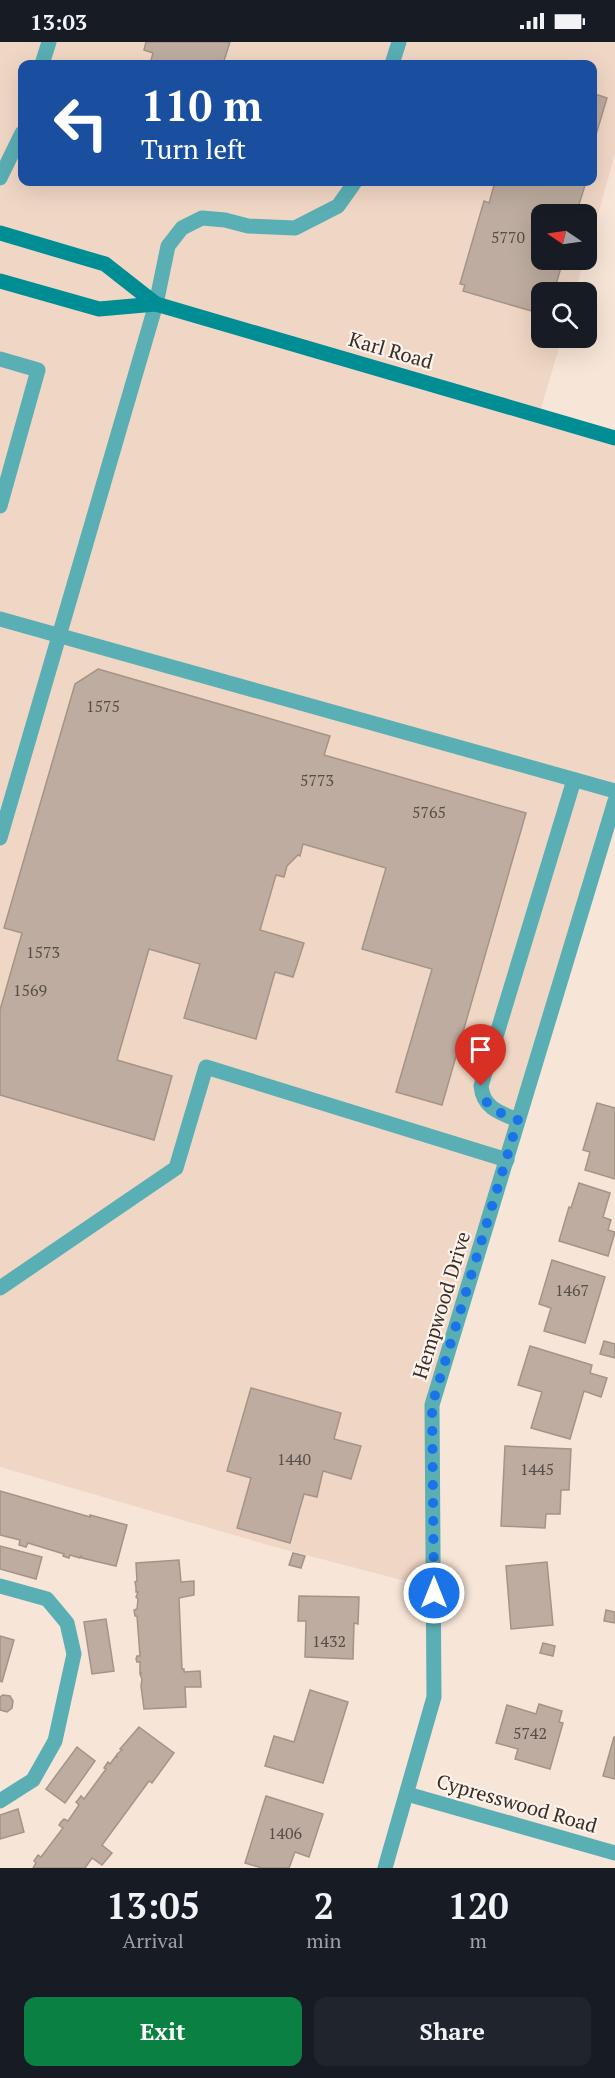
<!DOCTYPE html>
<html lang="en">
<head>
<meta charset="utf-8">
<style>
	:root { --surface:#171b24; --page:#20242c; --text:#f1f3f6; --muted:#9ea1a6; --accent:#0b8043 }
	body { margin:0; font-family:"PT Serif",serif; background:var(--page); color:var(--text); height:100vh; display:flex; flex-direction:column; font-size:22px; white-space:nowrap }
	* { box-sizing:border-box; margin:0 }
	p { font-size:20px; color:var(--muted) }
	.icon { flex:none; width:33px; height:33px; fill:none; stroke:currentColor; stroke-width:2; stroke-linecap:round; stroke-linejoin:round }
	.map { position:relative; height:1826px; overflow:hidden }
	.details { display:flex; flex-direction:column; background:var(--surface); flex:1 }
	.details>* { flex:none }
	.top-card { position:absolute; left:18px; top:18px; width:579px; height:126px; border-radius:12px; box-shadow:0 6px 24px #0002; background:#1a4fa0; color:#fff; overflow:hidden }
	.needle { width:39px; rotate:283deg }
	.buttons { position:absolute; left:531px; top:162px; display:grid; gap:12px }
	.buttons a { display:grid; place-items:center; width:66px; height:66px; border-radius:12px; background:var(--surface); box-shadow:0 6px 24px #0002; font-size:30px }
	.pin { position:absolute; display:grid; place-items:center; width:51px; height:51px; color:#fff; margin:-62px -26px; border-radius:50% 50% 50% 0; rotate:-45deg; box-shadow:0 0 6px #0007 }
	.pin .icon { rotate:45deg }
	.me { position:absolute; width:66px; margin:-33px; rotate:0deg; stroke-linejoin:round; filter:drop-shadow(0 0 4px #0008) }
	.turn { display:flex; align-items:center; gap:21px; height:126px; padding:0 24px; font-size:27px }
	.turn .icon { width:78px; height:78px; stroke-width:2.5 }
	.turn b { display:block; font-size:42px; line-height:51px }
	.eta { display:flex; justify-content:space-evenly; align-items:center; height:102px; text-align:center }
	.eta b { font-size:36px; font-weight:700; line-height:42px }
	.action { display:flex; gap:12px; margin-top:auto; padding:12px 24px }
	.action a { flex:1; height:69px; border-radius:12px; background:var(--accent); color:#fff; font-size:24px; font-weight:700; line-height:69px; text-align:center }
	.action a+a { background:var(--page); color:var(--text) }
	.status { display:flex; justify-content:space-between; align-items:center; height:42px; padding:0 30px; background:var(--surface); direction:ltr }
	.status svg { height:16px; fill:currentColor }
	.map>svg:first-child { display:block }
	.built { fill:#f0d7c5; fill-rule:evenodd }
	.building { fill:#bdac9f; stroke:#a49487; stroke-width:1.5 }
	.lines { fill:none; stroke-linecap:round; stroke-linejoin:round }
	.lane { stroke:#5aafb4; stroke-width:15 }
	.street { stroke:#5aafb4; stroke-width:15 }
	.secondary { stroke:#008d94; stroke-width:15 }
	.route { stroke:#1a73e8; stroke-width:10; stroke-dasharray:0 18 }
	.labels { text-anchor:middle; dominant-baseline:central; stroke-width:4.5; stroke-linejoin:round; paint-order:stroke }
	.number-label { font-size:16px; fill:#584e47 }
	.street-label { font-size:20px; fill:#362f2a; stroke:#fff3eb }
</style>
</head>
<body>
<div class="status"><b>13:03</b><svg viewBox="0 0 49 12"><path d="M0 12V9h3v3zM5 12V6h3v6zM10 12V3h3v9zM15 12V0h3v12zM26 1h20v11H26zM47 4h2v5h-2z"/></svg></div>
<div class="map">
<svg width="615" height="1826" viewBox="0 0 615 1826">
	<rect width="100%" height="100%" fill="#f7e5d7"/>
	<path class="built" d="M0,0H615V112L587,211L586,172H542V218H584L575,250H542V296H562L539,373L615,396V761L432,1363L440,1548L275,1505L0,1425ZM22,22H592V140H22Z"/>
	<g class="building">
		<path d="M146,0H230L223,22H150L153,11L144,8Z"/>
		<path d="M592,51L607,56L592,106Z"/>
		<path d="M495,140H586L576,172H542V218H563L554,250H542V272L463,249L465,243L460,242L484,159L489,161Z"/>
		<path d="M98,627L330,694L324,713L526,771L442,1063L396,1050L432,927L362,907L386,826L303,802L300,814L298,813L287,824L284,835L276,833L260,888L304,901L293,935L275,930L256,997L184,976L200,922L149,907L117,1018L172,1034L154,1098L0,1053V968L22,891L4,886L75,642Z"/>
		<path d="M597,1061L615,1066V1137L585,1128L590,1110L583,1108Z"/>
		<path d="M579,1141L610,1151L603,1175L611,1178L608,1188L615,1190L608,1214L559,1199L569,1165L571,1166Z"/>
		<path d="M552,1218L605,1235L585,1301L544,1289L551,1266L539,1262Z"/>
		<path d="M604,1299L615,1302V1316L600,1312Z"/>
		<path d="M530,1304L592,1323L590,1331L607,1336L601,1355L584,1349L570,1397L531,1386L542,1350L518,1343Z"/>
		<path d="M251,1346L341,1371L334,1397L361,1404L351,1437L323,1429L317,1455L304,1452L290,1501L237,1486L251,1436L227,1429Z"/>
		<path d="M505,1404L571,1407L569,1448H561L560,1472H546L545,1486L501,1484Z"/>
		<path d="M0,1449L90,1475V1473L127,1483L116,1524L82,1516L81,1514L80,1516L70,1513L69,1516L63,1514L64,1512L28,1501L26,1505L19,1503L20,1498L0,1493Z"/>
		<path d="M0,1504L42,1515L36,1537L0,1527Z"/>
		<path d="M293,1511L305,1514L301,1526L289,1523Z"/>
		<path d="M179,1518L181,1540L194,1539V1553L179,1556L182,1627H184V1630L200,1629L201,1645H185L186,1665L144,1667L141,1644L142,1637L140,1632L142,1631H140V1620H137L136,1617L137,1614H140L137,1574H135L134,1568L137,1567L138,1557L136,1555L138,1550H136V1545L135,1540L137,1539L136,1521Z"/>
		<path d="M547,1520L553,1583L511,1587L506,1524Z"/>
		<path d="M299,1554L359,1555L358,1582L354,1581L353,1617L305,1615L306,1579H298Z"/>
		<path d="M606,1568L615,1570V1581L604,1579Z"/>
		<path d="M106,1577L114,1629L92,1632L84,1580Z"/>
		<path d="M0,1594L14,1598L2,1640L0,1639Z"/>
		<path d="M543,1601L555,1604L553,1614L540,1611Z"/>
		<path d="M310,1648L348,1660L323,1741L265,1724L274,1694L294,1700Z"/>
		<path d="M3,1653L10,1654L13,1659L12,1666L7,1670L0,1668V1655Z"/>
		<path d="M539,1662L562,1669L559,1680L563,1681L550,1727L515,1717L518,1707L496,1701L507,1663L536,1672Z"/>
		<path d="M139,1685L174,1711L152,1741L149,1739L102,1803L112,1811L102,1823L92,1816L85,1826H33L36,1821L34,1819L38,1813L41,1815L63,1786L59,1783L61,1780L64,1777L68,1779L79,1763L76,1760L78,1758L81,1754L84,1757L106,1727L104,1726L108,1720L110,1722L116,1714L117,1715V1712L122,1708L120,1707Z"/>
		<path d="M614,1695H615V1737L603,1734Z"/>
		<path d="M77,1705L95,1719L65,1761L46,1747Z"/>
		<path d="M266,1754L323,1772L309,1815L295,1810L289,1826H262L245,1821Z"/>
		<path d="M18,1767L24,1790L0,1797V1773Z"/>
	</g>
	<g class="lines">
		<g class="lane">
			<path d="M42,22L49,0"/>
			<path d="M0,136L22,91"/>
			<path d="M0,317L38,328L0,464"/>
			<path d="M0,577L615,749"/>
			<path d="M0,796L156,262"/>
			<path d="M518,1078C500,1071 483,1066 481,1044L574,738"/>
			<path d="M0,1246L176,1126L206,1025L507,1118"/>
		</g>
		<g class="street">
			<path d="M392,22L399,0"/>
			<path d="M156,262L168,204L182,186L202,176L225,178L248,184L295,186L338,164L355,140"/>
			<path d="M0,1544L47,1557L67,1581L74,1612L55,1699L33,1738L0,1759"/>
			<path d="M407,1752L615,1811"/>
			<path d="M385,1826L434,1655L432,1363L615,759"/>
		</g>
		<g class="secondary">
			<path d="M0,191L105,222L156,262"/>
			<path d="M0,239L99,267L156,262L615,396"/>
		</g>
	</g>
	<g class="lines">
		<path class="route" d="M434,1551L432,1363L518,1078C500,1071 483,1066 481,1044"/>
	</g>
	<g class="labels">
		<g class="number-label">
			<text x="508" y="195">5770</text>
			<text x="103" y="664">1575</text>
			<text x="317" y="738">5773</text>
			<text x="429" y="770">5765</text>
			<text x="43" y="910">1573</text>
			<text x="30" y="948">1569</text>
			<text x="572" y="1248">1467</text>
			<text x="294" y="1417">1440</text>
			<text x="537" y="1427">1445</text>
			<text x="329" y="1599">1432</text>
			<text x="530" y="1691">5742</text>
			<text x="285" y="1791">1406</text>
		</g>
		<g class="street-label">
			<text transform="translate(391 308) rotate(16)">Karl Road</text>
			<text transform="translate(441 1263) rotate(-73)">Hempwood Drive</text>
			<text transform="translate(517 1761) rotate(16)">Cypresswood Road</text>
		</g>
	</g>
</svg>
<div class="buttons">
<a><svg class="needle" viewBox="-14 -14 28 28"><path d="M0-13l5 13h-10z" fill="#e53935"/><path d="M0 13l5-13h-10z" fill="#9ea1a6"/></svg></a>
<a><svg class="icon" aria-label="search" viewBox="0 0 24 24"><circle cx="10" cy="10" r="6"/><path d="M15 15l6 6"/></svg></a>
</div>
<div class="pin" style="left:481px;top:1044px;background:#d93025"><svg class="icon" aria-label="arrive" viewBox="0 0 24 24"><path d="M6 21V4h12l-3 4 3 4H6"/></svg></div>
<svg class="me" style="left:434px;top:1551px" viewBox="-20 -20 40 40"><circle r="17" fill="#1a73e8" stroke="#fff" stroke-width="3"/><path d="M0-11L8 9 0 5-8 9z" fill="#fff"/></svg>
<div class="top-card">
<div class="turn"><svg class="icon" aria-label="left" viewBox="0 0 24 24"><path d="M17 20v-9H6M10 6l-5 5 5 5"/></svg><div><b>110 m</b>Turn left</div></div>
</div>
</div>
<section class="details">
<div class="eta">
<div><b>13:05</b><p>Arrival</p></div>
<div><b>2</b><p>min</p></div>
<div><b>120</b><p>m</p></div>
</div>
<div class="action"><a>Exit</a><a>Share</a></div>
</section>
</body>
</html>
